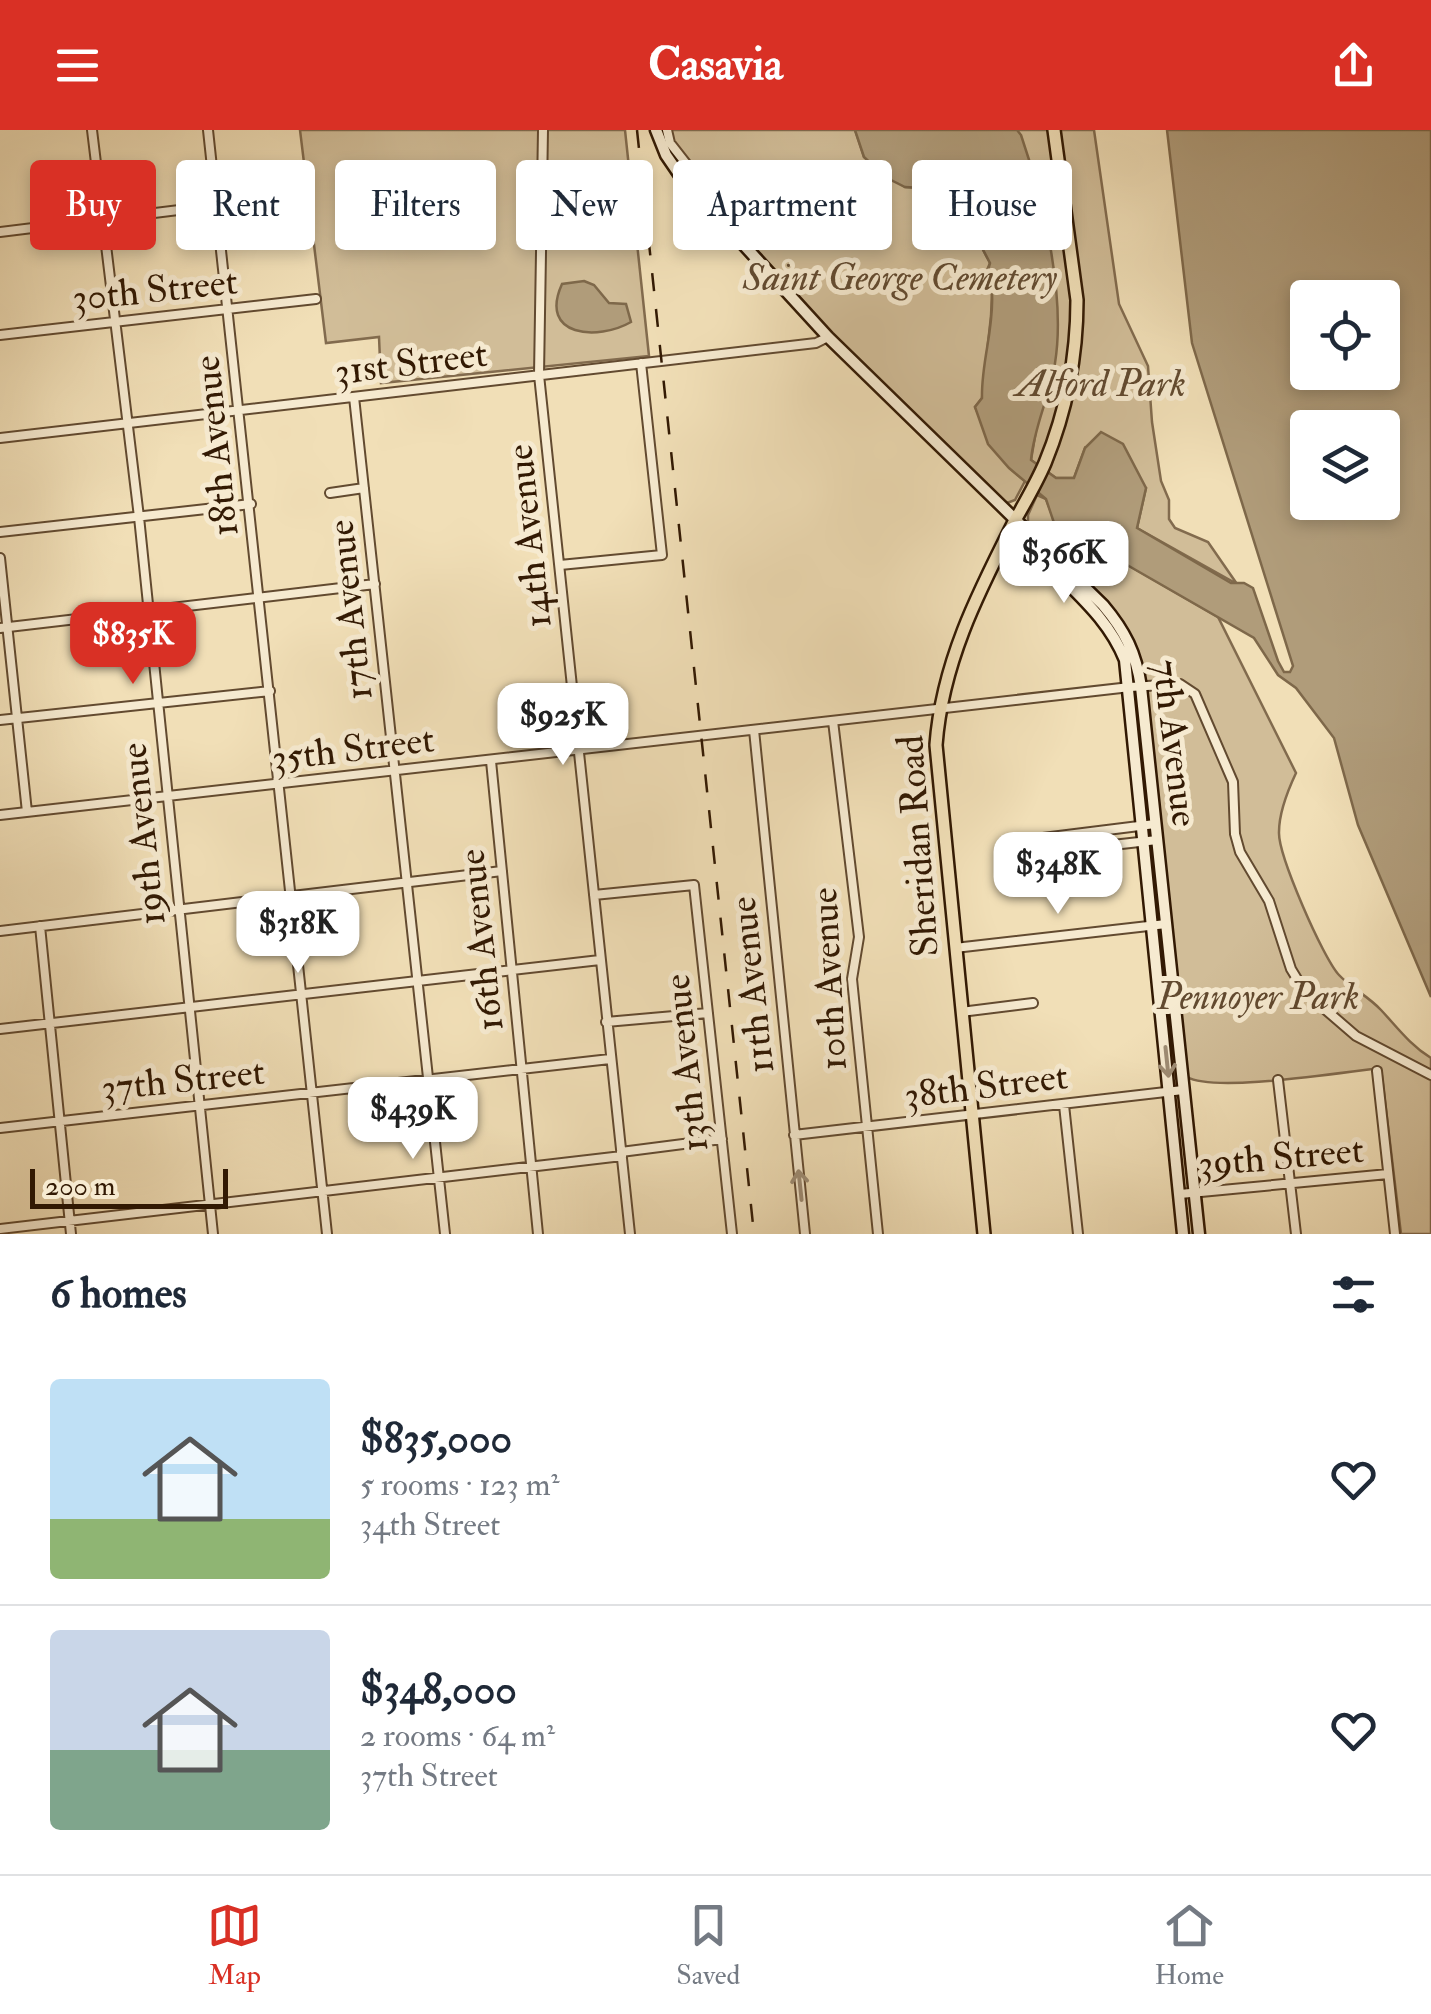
<!DOCTYPE html>
<html lang="en">
<head>
<meta charset="utf-8">
<style>
	:root { --surface:#fff; --page:#f2f2f3; --text:#1f2937; --muted:#747a83; --line:#e0e1e3; --accent:#d93025 }
	body { margin:0; font-family:"IM FELL Double Pica",serif; background:var(--page); color:var(--text); height:100vh; display:flex; flex-direction:column; font-size:38px; white-space:nowrap }
	* { box-sizing:border-box; margin:0 }
	p { font-size:32px; color:var(--muted) }
	.icon { flex:none; width:55px; height:55px; fill:none; stroke:currentColor; stroke-width:2; stroke-linecap:round; stroke-linejoin:round }
	.map { position:relative; height:1104px; overflow:hidden }
	.sheet { display:flex; flex-direction:column; background:var(--surface); flex:1 }
	.sheet>* { flex:none }
	.top-card { position:absolute; left:30px; top:30px; width:1372px; height:90px; display:flex; gap:20px }
	.controls { position:absolute; left:1290px; top:150px; display:grid; gap:20px }
	.controls a { display:grid; place-items:center; width:110px; height:110px; border-radius:10px; background:var(--surface); box-shadow:0 5px 15px #0003; font-size:50px }
	.scale { position:absolute; left:30px; bottom:25px; width:198px; box-sizing:border-box; padding-left:10px; border:5px solid #321903; border-top:0; font-size:28px; line-height:35px; white-space:nowrap; color:#321903; -webkit-text-stroke:8px #f6ead0; paint-order:stroke }
	.price { position:absolute; translate:-50% -85px; padding:0 22px; border-radius:20px; background:#fff; color:#222; font-size:32px; line-height:65px; filter:drop-shadow(0 2px 5px #0008) }
	.price::after { content:''; position:absolute; left:50%; top:60px; width:30px; height:22px; margin-left:-15px; background:inherit; clip-path:polygon(0 0,100% 0,50% 100%) }
	.price.selected { background:var(--accent); color:#fff }
	ul { padding:0; list-style:none }
	li { display:flex; align-items:center; gap:30px; height:250px; padding:0 50px }
	li+li { border-top:2px solid var(--line) }
	li span { display:grid; place-items:center; flex:none; width:280px; height:200px; border-radius:10px; color:#555 }
	li>.icon { margin-inline-start:auto }
	span .icon { width:120px; height:120px; fill:#fffc; stroke-width:1 }
	li b { font-size:42px }
	h2 { display:flex; justify-content:space-between; align-items:center; height:120px; padding:0 50px; font-size:42px }
	.pill { padding:0 35px; border-radius:10px; background:var(--surface); box-shadow:0 5px 15px #0003; font-size:35px; line-height:90px }
	.pill.selected { background:var(--accent); color:#fff }
	header { display:flex; justify-content:space-between; align-items:center; height:130px; padding:0 50px; background:var(--accent); color:#fff; font-size:45px; font-weight:700 }
	.dock { display:flex; justify-content:space-around; align-items:center; height:140px; border-top:2px solid var(--line); background:var(--surface); font-size:28px; color:var(--muted) }
	.dock a { display:grid; justify-items:center; gap:5px }
	.dock .selected { color:var(--accent) }
	.map>svg:first-child { display:block }
</style>
</head>
<body>
<header><svg class="icon" aria-label="menu" viewBox="0 0 24 24"><path d="M4 6h16M4 12h16M4 18h16"/></svg>Casavia<svg class="icon" aria-label="share" viewBox="0 0 24 24"><path d="M12 15V3M7 8l5-5 5 5M5 13v7h14v-7"/></svg></header>
<div class="map">
<svg width="1431" height="1104" viewBox="0 0 1431 1104">
	<rect width="100%" height="100%" fill="#f1dfb7"/>
	<filter id="stains"><feTurbulence type="fractalNoise" baseFrequency=".002" numOctaves="4"/><feColorMatrix values="0 0 0 0 .2 0 0 0 0 .09 0 0 0 0 .02 0 0 0 .5 -.17"/></filter>
	<radialGradient id="worn" r=".72"><stop offset=".6" stop-color="#630" stop-opacity="0"/><stop offset="1" stop-color="#630" stop-opacity=".3"/></radialGradient>
	<path fill="#d1bd98" stroke="#826b4e" stroke-width="2.5" d="M300,0h325l24,226 -268,27 -2,-46 -53,6z
		M665,0h190l9,27 41,30 18,1 45,33 22,42 -3,7 5,22 -1,24 -9,82 -7,9c15,33 19,50 50,74l-10,19 -8,3 -31,-25 -145,-144 -164,-185z
		M1017,0h77l25,174 29,62 4,56 9,59 8,19v19l6,9 33,14 29,42 -100,-56 9,-40 -61,-40 -11,30h-18l-25,-18 8,-47 -2,-231z
		M1037,365l9,4 9,24 163,94 78,156c-8,17 -17,40 -17,59 -1,23 44,126 60,143 12,13 29,21 42,35 16,17 29,35 50,48v176h-30l-20,-166c-38,4 -166,25 -194,9l-44,-408c-21,-65 -68,-99 -115,-146v-8z"/>
	<path fill="#b09c7a" stroke="#7e684a" stroke-width="2.5" fill-rule="evenodd" d="M855,0h162l4,5c22,64 45,160 34,228 -5,33 -21,63 -24,97l25,18h18l11,-30 16,-16 22,12 23,44 -9,40 94,55h13l9,5 25,73 6,11h6l3,-6 -101,-323 -25,-213h264v867l-73,-172 -24,-87 -38,-50 -18,-13 -24,-37 -200,-115 -8,-24 -37,-31 -21,-24 -13,-37 7,-9c-1,-35 12,-69 10,-104 -1,-12 -6,-20 -2,-31l-22,-42 -45,-33 -18,-1 -20,-10 -21,-20zM1308,168h74v74h-74zM1308,298h74v74h-74z
		M584,151l10,4 15,18 17,1 5,18c-33,19 -93,15 -69,-38z"/>
	<g fill="none" stroke-linecap="round" stroke-linejoin="round">
		<g stroke="#624a30" stroke-width="12">
			<path id="street" d="M92,0l47,387 74,717
				M208,0l119,1104
				M543,0l-4,245 91,859
				M667,0l3,13 25,32
				M0,102l309,-38
				M0,205l316,-36
				M354,267l91,837
				M0,308l816,-95 12,-6
				M330,363l34,-5
				M0,402l251,-28
				M0,428l27,254
				M560,435l102,-10 -21,-192
				M0,498l375,-44
				M0,590l270,-29
				M833,591l26,216 -7,42 26,255
				M754,600l51,504
				M491,631l47,473
				M0,685l1130,-128 50,-3 15,10 38,88 2,52 5,18 29,49 22,68 14,23 51,44 75,39
				M1155,694l-144,18 -6,9 10,5 142,-16
				M594,765l100,-10 38,349
				M40,796l31,308
				M0,801l502,-60
				M955,818l211,-24
				M961,882l72,-9
				M606,892l102,-9
				M0,899l600,-69
				M1377,941l18,163
				M1278,950l18,154
				M1064,975l14,129
				M0,998l610,-69
				M794,1005l389,-45
				M621,1022l101,-13
				M1180,1064l208,-20
				M0,1099l622,-73"/>
		</g>
		<g stroke="#321903" stroke-width="15">
			<path id="secondary" d="M656,0l10,25 13,19 149,163 275,268c22,26 33,48 38,82l58,547
				M1024,405c32,45 80,72 101,125l58,574"/>
		</g>
		<g stroke="#321903" stroke-width="16">
			<path id="primary" d="M984,1104l-48,-489c6,-81 41,-150 77,-221 11,-20 23,-40 32,-61 21,-51 32,-107 32,-163l-23,-170"/>
		</g>
		<use href="#street" stroke="#f6ead0" stroke-width="8"/>
		<use href="#secondary" stroke="#f6ead0" stroke-width="10"/>
		<use href="#primary" stroke="#f1dfb7" stroke-width="11"/>
		<path stroke="#321903" stroke-width="2.5" stroke-dasharray="18 18" stroke-linecap="butt" d="M637,0l117,1104"/>
	</g>
	<defs><path id="oneway-shaft" d="M-6 0H5M1.5-3L5.5 0L1.5 3" fill="none" stroke-width="1.6" stroke-linecap="round" stroke-linejoin="round" transform="scale(2.5)"/></defs>
	<g stroke="#9e8c74">
		<use href="#oneway-shaft" transform="translate(1167 932) rotate(84)"/>
		<use href="#oneway-shaft" transform="translate(800 1055) rotate(-96)"/>
	</g>
	<g text-anchor="middle" dominant-baseline="central" stroke-width="10" stroke-linejoin="round" paint-order="stroke">
		<g font-size="38" font-style="italic" fill="#624a30" stroke="#f6ead0">
			<text x="900" y="148">Saint George Cemetery</text>
			<text x="1101" y="254">Alford Park</text>
			<text x="1258" y="867">Pennoyer Park</text>
		</g>
		<g font-size="38" fill="#321903" stroke="#f6ead0">
			<text transform="translate(155 160) rotate(-6)">30th Street</text>
			<text transform="translate(411 233) rotate(-7)">31st Street</text>
			<text transform="translate(216 316) rotate(-96)">18th Avenue</text>
			<text transform="translate(529 406) rotate(-96)">14th Avenue</text>
			<text transform="translate(350 480) rotate(-96)">17th Avenue</text>
			<text transform="translate(1175 613) rotate(83)">7th Avenue</text>
			<text transform="translate(353 619) rotate(-7)">35th Street</text>
			<text transform="translate(143 704) rotate(-96)">19th Avenue</text>
			<text transform="translate(918 716) rotate(-94)">Sheridan Road</text>
			<text transform="translate(481 810) rotate(-96)">16th Avenue</text>
			<text transform="translate(829 849) rotate(-93)">10th Avenue</text>
			<text transform="translate(752 855) rotate(-96)">11th Avenue</text>
			<text transform="translate(686 933) rotate(-96)">13th Avenue</text>
			<text transform="translate(183 950) rotate(-6)">37th Street</text>
			<text transform="translate(986 956) rotate(-7)">38th Street</text>
			<text transform="translate(1281 1027) rotate(-5)">39th Street</text>
		</g>
	</g>
	<rect width="100%" height="100%" filter="url(#stains)"/>
	<rect width="100%" height="100%" fill="url(#worn)"/>
</svg>
<div class="controls">
<a><svg class="icon" aria-label="locate" viewBox="0 0 24 24"><circle cx="12" cy="12" r="6"/><path d="M12 2v4M12 18v4M2 12h4M18 12h4"/></svg></a>
<a><svg class="icon" aria-label="layers" viewBox="0 0 24 24"><path d="M12 4l9 5-9 5-9-5zM3 14l9 5 9-5"/></svg></a>
</div>
<div class="scale">200 m</div>
<b class="price" style="left:1064px;top:476px">$366K</b>
<b class="price selected" style="left:133px;top:557px">$835K</b>
<b class="price" style="left:563px;top:638px">$925K</b>
<b class="price" style="left:1058px;top:787px">$348K</b>
<b class="price" style="left:298px;top:846px">$318K</b>
<b class="price" style="left:413px;top:1032px">$439K</b>
<div class="top-card">
<a class="pill selected">Buy</a>
<a class="pill">Rent</a>
<a class="pill">Filters</a>
<a class="pill">New</a>
<a class="pill">Apartment</a>
<a class="pill">House</a>
</div>
</div>
<section class="sheet">
<h2>6 homes<svg class="icon" aria-label="filters" viewBox="0 0 24 24"><path d="M4 7h16M4 17h16"/><circle cx="9" cy="7" r="2"/><circle cx="15" cy="17" r="2"/></svg></h2>
<ul>
<li><span style="background:linear-gradient(#bfe0f5 70%,#8fb573 0)"><svg class="icon" aria-label="home" viewBox="0 0 24 24"><path d="M3 11l9-7 9 7M6 9v11h12V9"/></svg></span><div><b>$835,000</b><p>5 rooms · 123 m²</p><p>34th Street</p></div><svg class="icon" aria-label="heart" viewBox="0 0 24 24"><path d="M12 20l-8-8c-3-5 5-10 8-4 3-6 11-1 8 4z"/></svg></li>
<li><span style="background:linear-gradient(#c9d6e8 60%,#7fa58c 0)"><svg class="icon" aria-label="home" viewBox="0 0 24 24"><path d="M3 11l9-7 9 7M6 9v11h12V9"/></svg></span><div><b>$348,000</b><p>2 rooms · 64 m²</p><p>37th Street</p></div><svg class="icon" aria-label="heart" viewBox="0 0 24 24"><path d="M12 20l-8-8c-3-5 5-10 8-4 3-6 11-1 8 4z"/></svg></li>
</ul>
</section>
<nav class="dock">
<a class="selected"><svg class="icon" aria-label="map" viewBox="0 0 24 24"><path d="M3 6l6-2 6 2 6-2v14l-6 2-6-2-6 2zM9 4v14M15 6v14"/></svg>Map</a>
<a><svg class="icon" aria-label="saved" viewBox="0 0 24 24"><path d="M7 4h10v16l-5-4-5 4z"/></svg>Saved</a>
<a><svg class="icon" aria-label="home" viewBox="0 0 24 24"><path d="M3 11l9-7 9 7M6 9v11h12V9"/></svg>Home</a>
</nav>
</body>
</html>
